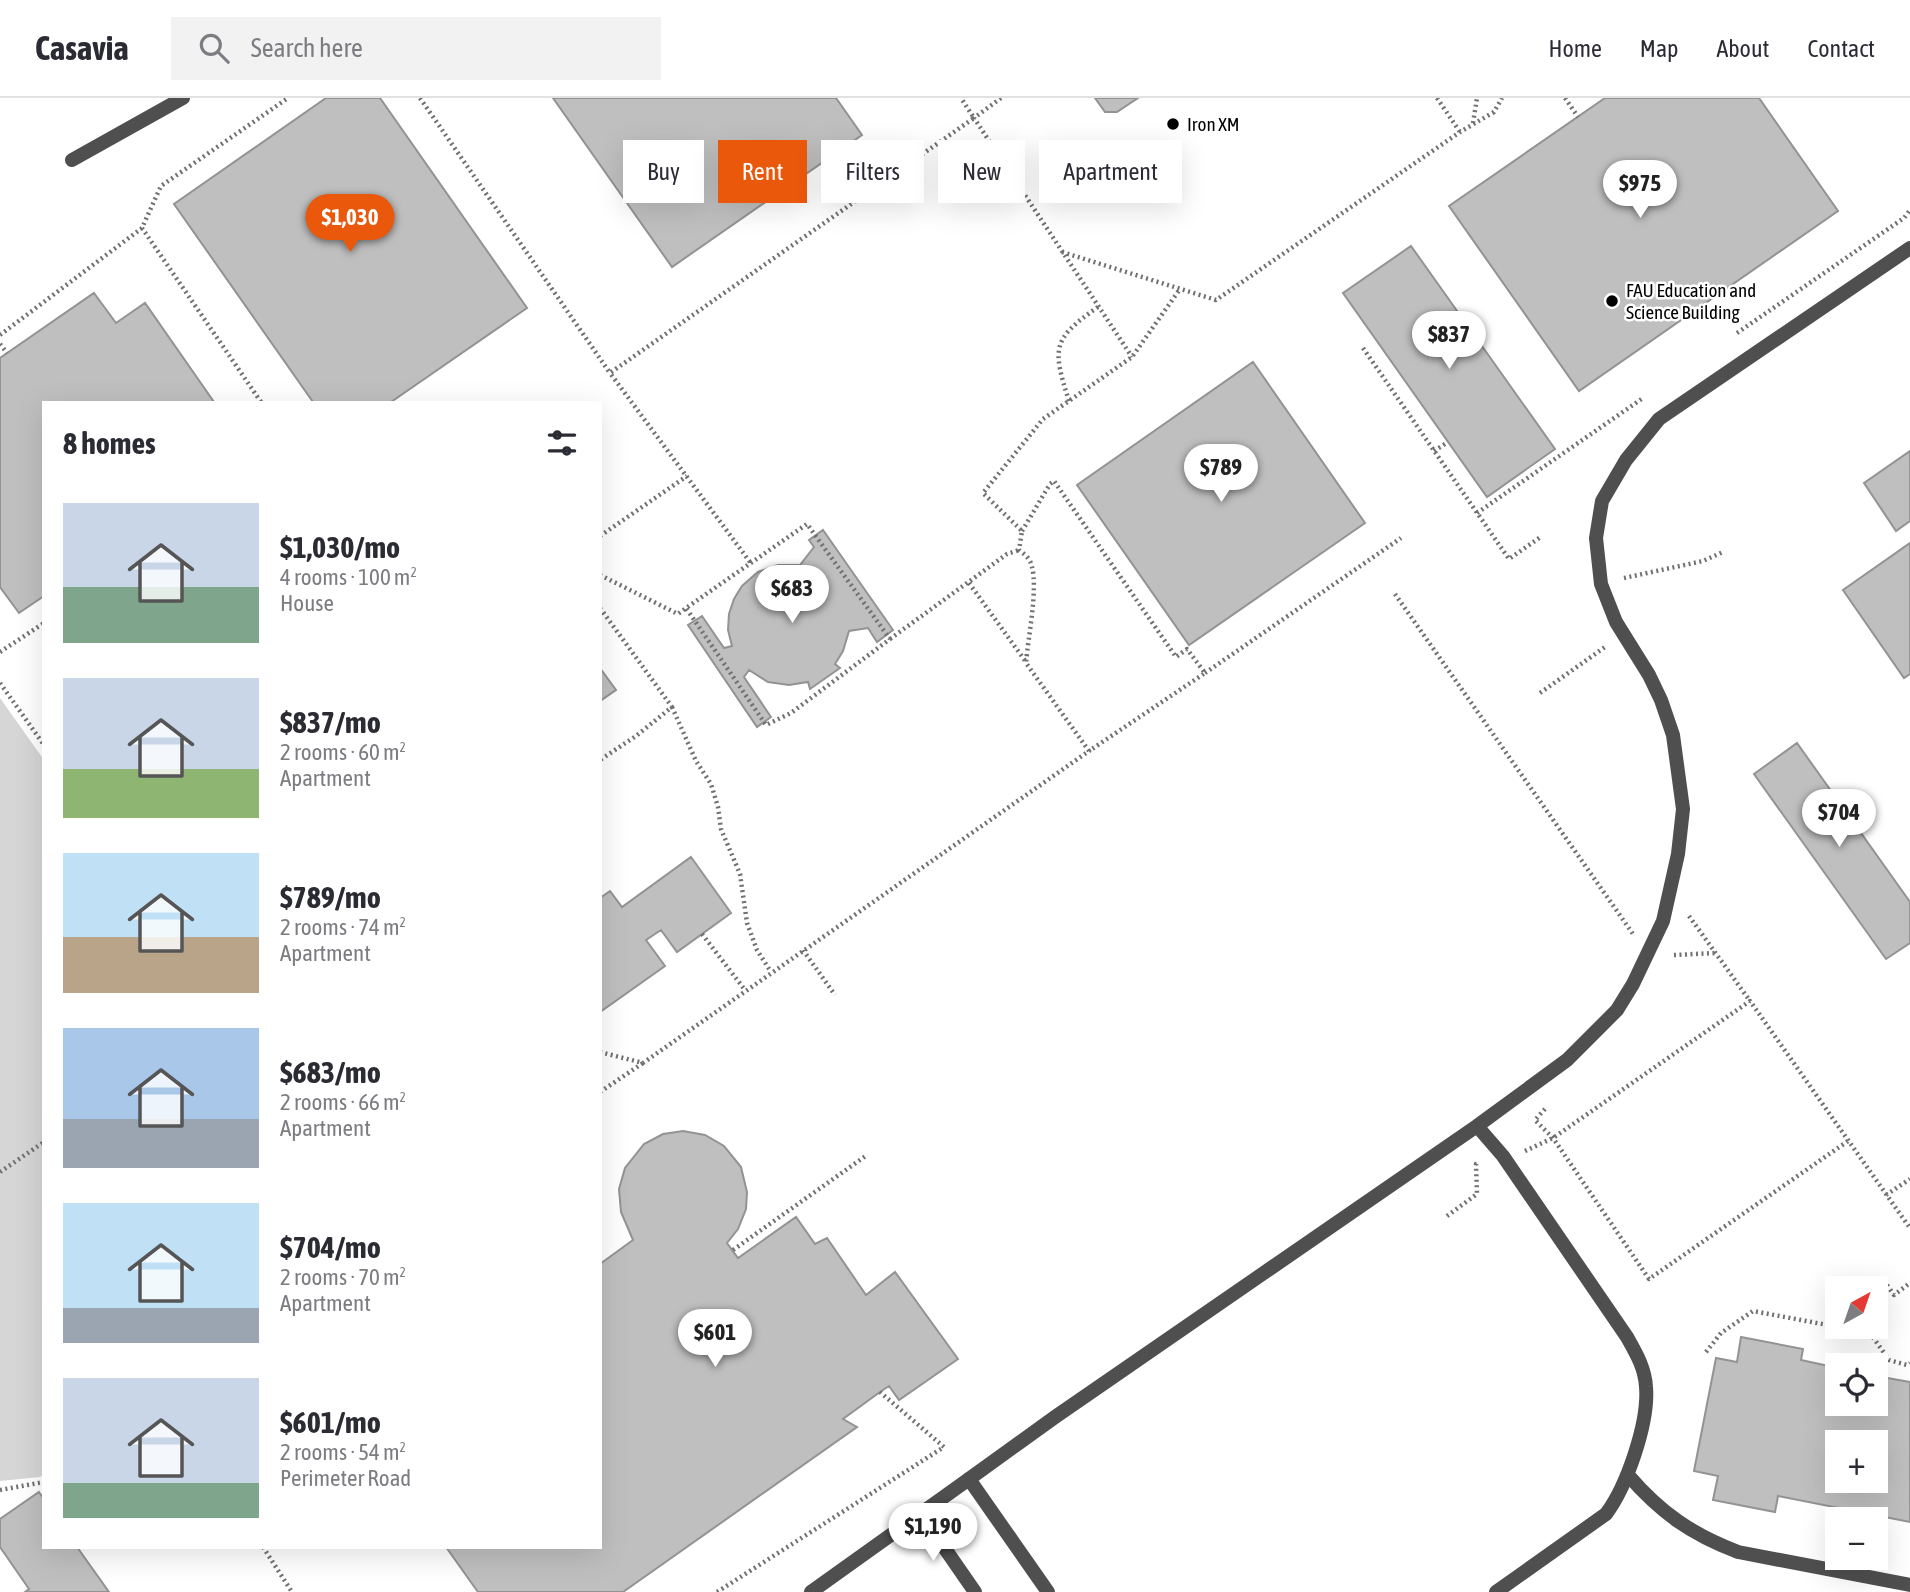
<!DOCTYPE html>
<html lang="en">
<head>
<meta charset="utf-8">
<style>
	:root { --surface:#fff; --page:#f2f2f3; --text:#2b2b33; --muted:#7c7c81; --line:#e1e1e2; --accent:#ea580c }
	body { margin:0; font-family:"Asap Condensed",sans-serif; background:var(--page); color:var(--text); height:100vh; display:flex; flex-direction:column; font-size:26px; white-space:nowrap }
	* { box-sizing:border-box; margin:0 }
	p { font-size:23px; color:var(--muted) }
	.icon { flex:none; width:38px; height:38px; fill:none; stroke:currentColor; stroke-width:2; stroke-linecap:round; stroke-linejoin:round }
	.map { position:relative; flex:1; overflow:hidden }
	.sheet { position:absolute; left:42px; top:303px; width:560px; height:1148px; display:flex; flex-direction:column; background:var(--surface); border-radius:0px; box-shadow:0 7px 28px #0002 }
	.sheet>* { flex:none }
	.hud { position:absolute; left:623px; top:42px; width:665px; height:63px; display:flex; gap:14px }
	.needle { width:46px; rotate:40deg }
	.controls { position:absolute; left:1825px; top:1178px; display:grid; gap:14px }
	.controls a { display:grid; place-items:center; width:63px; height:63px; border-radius:0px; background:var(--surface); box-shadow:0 7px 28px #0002; font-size:35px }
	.price { position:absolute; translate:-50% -60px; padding:0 16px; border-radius:24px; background:#fff; color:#222; font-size:23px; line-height:46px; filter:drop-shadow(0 2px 4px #0008) }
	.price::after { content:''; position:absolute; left:50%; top:42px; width:21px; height:16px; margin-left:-10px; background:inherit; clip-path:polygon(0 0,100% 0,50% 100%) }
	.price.on { background:var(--accent); color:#fff }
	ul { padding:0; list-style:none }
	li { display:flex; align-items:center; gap:21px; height:175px; padding:0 21px }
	li span { display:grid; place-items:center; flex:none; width:196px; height:140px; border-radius:0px; color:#555 }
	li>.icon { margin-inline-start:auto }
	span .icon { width:84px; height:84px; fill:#fffc; stroke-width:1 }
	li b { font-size:30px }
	h2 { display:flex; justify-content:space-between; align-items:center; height:84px; padding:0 21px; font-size:30px }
	.pill { padding:0 24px; border-radius:0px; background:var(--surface); box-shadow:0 7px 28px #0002; font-size:24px; line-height:63px }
	.pill.on { background:var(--accent); color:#fff }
	header { display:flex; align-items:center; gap:42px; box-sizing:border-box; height:98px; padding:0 35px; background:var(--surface); border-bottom:2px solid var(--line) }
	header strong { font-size:33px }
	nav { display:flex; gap:38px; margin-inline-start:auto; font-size:24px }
	.search { width:490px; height:63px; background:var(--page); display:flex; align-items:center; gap:18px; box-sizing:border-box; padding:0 24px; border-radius:0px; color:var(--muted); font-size:26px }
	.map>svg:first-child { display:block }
</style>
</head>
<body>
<header>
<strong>Casavia</strong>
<div class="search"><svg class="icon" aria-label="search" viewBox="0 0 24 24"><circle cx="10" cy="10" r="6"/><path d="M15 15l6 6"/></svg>Search here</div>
<nav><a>Home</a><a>Map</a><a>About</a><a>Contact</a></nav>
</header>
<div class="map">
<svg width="1910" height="1494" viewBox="0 0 1910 1494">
	<rect width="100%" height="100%" fill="#fff"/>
	<path fill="#d6d6d6" d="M0,600l44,62v714l-4,3 -40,4z"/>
	<path fill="#bfbfbf" stroke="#939393" stroke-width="2" fill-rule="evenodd" d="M326,0h54l147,210 -136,94h-78l-139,-198z
		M553,0h283l26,37 -190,132z
		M1095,0h43l-21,14h-12z
		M1605,0h154l79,113 -259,180 -130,-185z
		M1411,148l144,203 -68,48 -144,-204z
		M94,195l22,30 29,-20 69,99h-170v194l-25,17 -19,-26v-229z
		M1253,264l112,161 -176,122 -112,-160z
		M1910,353v70l-14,10 -32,-48z
		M823,432l70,100 -16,12 -9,-14 -19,3 -6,20 -8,13 5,4 -30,21 -2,-7 -19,3 -21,-3 -19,-12 -5,7 27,40 -14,10 -69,-102 14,-9 22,32 8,-2 -4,-16 1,-16 5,-15 8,-13 16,-14 20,-7h22l14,-18 -5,-7z
		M1910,445v131l-6,4 -61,-88z
		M600,570l16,22 -16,11z
		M1797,645l113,159v41l-24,16 -132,-185z
		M691,759l40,56 -54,39 -16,-22 -15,10 19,26 -65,46v-114l10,-7 12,16z
		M683,1033l22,4 19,11 17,21 6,25 -1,17 -8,20 -11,14 11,15 58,-41 19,27 12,-6 39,57 29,-23 63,87 -59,41 -10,-14 -9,6 -37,27 14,8 -234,165h-145l-32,-45h154v-283l33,-24 -12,-28 -2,-23 6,-21 19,-24 19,-10z
		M1741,1239l62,12 -2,11 37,8v36h38v-28l34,6v140l-132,-26 -3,16 -62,-12 5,-24 -24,-5 22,-113 21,4zM1838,1344h38v38h-38z
		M39,1394l5,7v48h33l32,45h-84l4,-3 -29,-42v-28z"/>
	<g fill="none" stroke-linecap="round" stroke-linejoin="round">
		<path stroke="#717171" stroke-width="4.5" stroke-dasharray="2 3.5" stroke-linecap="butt" d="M420,0l190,275
			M1001,0l-27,20 158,239
			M1437,0l23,34
			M1565,0l13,19
			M1473,25l4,-25
			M1062,154l154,48 244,-168 34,-20 8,-14
			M1737,235l167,-115 6,-8
			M0,237l142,-107
			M0,246l7,9
			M1363,250l146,211 33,-23
			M1069,303c-17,-53 -17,-62 29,-94
			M261,304l-119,-174 19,-42 127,-88
			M1434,353l14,-9
			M1477,415l166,-115
			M1022,433l28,-47 4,-3 122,176 11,-8 18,24 -116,78
			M600,438l87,-60
			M750,464l-140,-189 364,-255 -13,-20
			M600,477l78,39 8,-6 121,-84 83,115 -99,74 -25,12 -80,-117
			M1624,480l79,-17 20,-9
			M969,485l57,79
			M1395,496l238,340
			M600,510l72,99 -36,29 -36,24
			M890,541l117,-85 12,-4
			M0,554l44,-29
			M1205,575l196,-135
			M0,585l44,62
			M1540,595l65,-46
			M672,609l24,54 15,23 7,23 3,22 19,45 7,49 10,27 14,22
			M1689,818l61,85
			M702,836l43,56
			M803,852l32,45
			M1674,857l42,-2
			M600,954l43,11 446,-312 -63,-88c2,-25 12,-73 6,-96 -1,-7 -7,-13 -13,-17l3,-19 -39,-38 60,-74 89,-62 48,-68
			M600,994l43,-29
			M1545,1011l-10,11 18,18 96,141 199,-138
			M1525,1053l28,-13 197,-137 160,227
			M0,1074l44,-30
			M1886,1097l24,-16
			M1447,1118l30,-22 -1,-30 4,-1
			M733,1152l134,-95
			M1887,1187l7,10 16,-12
			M1706,1254l15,-19 32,-22 117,22 19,27 18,5 3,-2
			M0,1392l44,-8
			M263,1449l29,45
			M717,1494l227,-145 -64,-55"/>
		<path stroke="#4f4f4f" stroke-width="14" d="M72,62l111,-62
			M1477,1028l26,30 124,181c9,16 18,31 19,50 3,35 -19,99 -40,127l-110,78
			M1628,1377c33,38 63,59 110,77l172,33
			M969,1381l86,-62 422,-291 90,-66 50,-50 16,-26 30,-63 15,-67 5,-45 -10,-74 -12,-35 -12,-25 -33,-53 -15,-38 -5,-46 6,-37 24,-41 33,-41 251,-171"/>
		<path stroke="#4f4f4f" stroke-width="14" d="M921,1416l54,78
			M811,1494l158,-113 79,113"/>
	</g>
	<g fill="#000" stroke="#fff" stroke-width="2.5">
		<circle cx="1173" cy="26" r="7"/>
		<circle cx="1612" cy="203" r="7"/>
	</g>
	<g text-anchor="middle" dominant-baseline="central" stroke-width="5" stroke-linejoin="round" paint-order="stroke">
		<g font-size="19" fill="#000" stroke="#fff" text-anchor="start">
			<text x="1187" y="26">Iron XM</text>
			<text x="1626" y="192">FAU Education and<tspan x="1626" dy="22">Science Building</tspan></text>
		</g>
	</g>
</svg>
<div class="controls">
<a><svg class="needle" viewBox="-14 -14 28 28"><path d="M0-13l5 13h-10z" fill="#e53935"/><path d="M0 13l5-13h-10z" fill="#7c7c81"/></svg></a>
<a><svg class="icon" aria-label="locate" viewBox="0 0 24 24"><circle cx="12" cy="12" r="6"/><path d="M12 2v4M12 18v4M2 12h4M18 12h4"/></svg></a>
<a>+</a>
<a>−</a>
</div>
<b class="price" style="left:1640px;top:122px">$975</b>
<b class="price on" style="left:350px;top:156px">$1,030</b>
<b class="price" style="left:1449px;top:273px">$837</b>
<b class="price" style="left:1221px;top:406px">$789</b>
<b class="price" style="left:792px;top:527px">$683</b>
<b class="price" style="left:1839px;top:751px">$704</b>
<b class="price" style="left:715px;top:1271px">$601</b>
<b class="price" style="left:933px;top:1465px">$1,190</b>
<div class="hud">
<a class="pill">Buy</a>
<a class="pill on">Rent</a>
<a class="pill">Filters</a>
<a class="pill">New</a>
<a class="pill">Apartment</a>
</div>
<section class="sheet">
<h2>8 homes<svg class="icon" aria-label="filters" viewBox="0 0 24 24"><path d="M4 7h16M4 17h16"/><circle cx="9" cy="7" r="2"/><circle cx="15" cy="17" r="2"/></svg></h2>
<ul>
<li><span style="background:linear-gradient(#c9d6e8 60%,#7fa58c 0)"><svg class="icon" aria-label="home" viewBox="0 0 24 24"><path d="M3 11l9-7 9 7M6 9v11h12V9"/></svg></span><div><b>$1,030/mo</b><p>4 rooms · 100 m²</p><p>House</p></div></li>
<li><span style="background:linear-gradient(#c9d6e8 65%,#8fb573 0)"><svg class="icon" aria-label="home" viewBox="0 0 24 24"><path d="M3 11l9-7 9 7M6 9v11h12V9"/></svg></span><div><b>$837/mo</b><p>2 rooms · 60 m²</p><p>Apartment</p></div></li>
<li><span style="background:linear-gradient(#bfe0f5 60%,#b9a48a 0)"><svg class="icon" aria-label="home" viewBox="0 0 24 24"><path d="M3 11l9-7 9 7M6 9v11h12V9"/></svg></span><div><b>$789/mo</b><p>2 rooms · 74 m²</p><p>Apartment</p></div></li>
<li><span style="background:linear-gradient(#a9c7e8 65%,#9aa5b1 0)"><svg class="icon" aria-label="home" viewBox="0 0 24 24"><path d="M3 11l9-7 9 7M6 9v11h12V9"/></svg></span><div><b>$683/mo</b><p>2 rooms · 66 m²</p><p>Apartment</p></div></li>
<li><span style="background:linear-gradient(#bfe0f5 75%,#9aa5b1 0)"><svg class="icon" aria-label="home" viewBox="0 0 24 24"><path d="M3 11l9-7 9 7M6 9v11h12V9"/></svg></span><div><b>$704/mo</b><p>2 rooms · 70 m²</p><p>Apartment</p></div></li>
<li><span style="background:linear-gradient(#c9d6e8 75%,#7fa58c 0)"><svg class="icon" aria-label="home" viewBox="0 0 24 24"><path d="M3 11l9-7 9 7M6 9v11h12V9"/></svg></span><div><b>$601/mo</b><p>2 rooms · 54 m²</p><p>Perimeter Road</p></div></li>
</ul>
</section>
</div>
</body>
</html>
